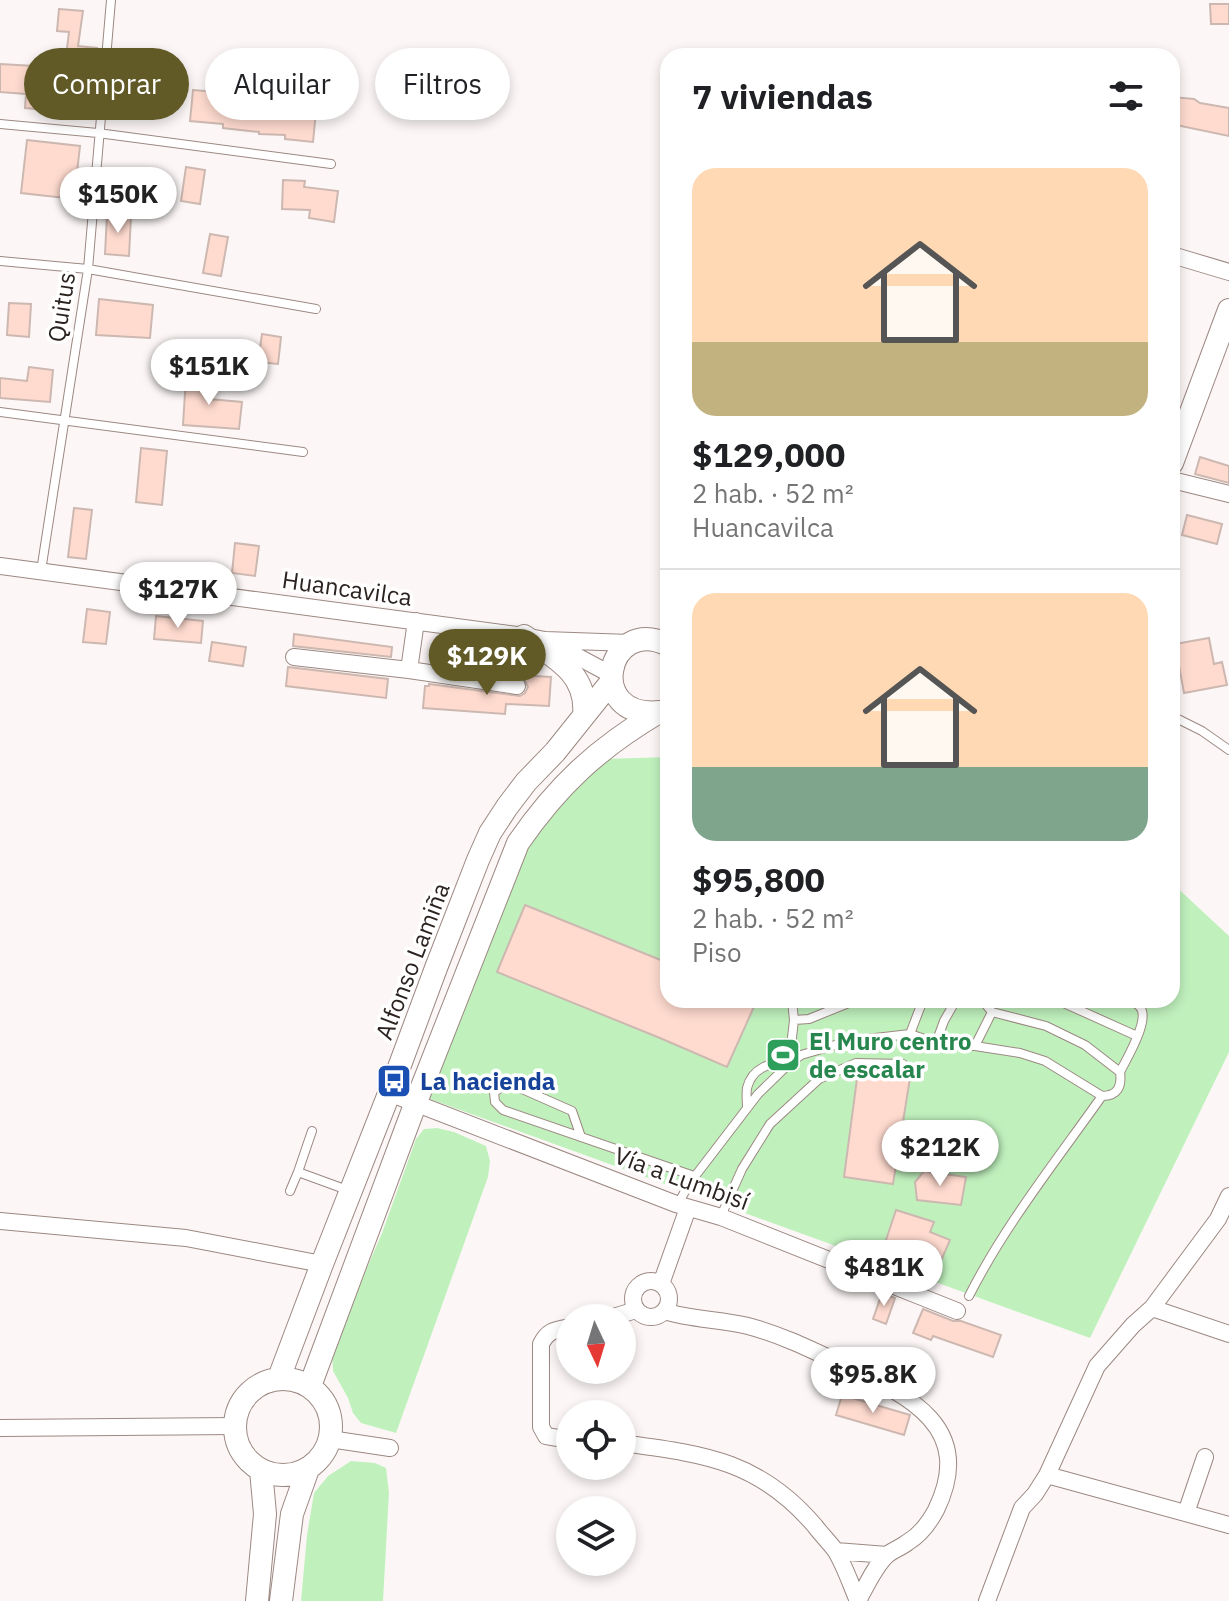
<!DOCTYPE html>
<html lang="es">
<head>
<meta charset="utf-8">
<style>
	:root { --surface:#fff; --page:#f2f2f2; --text:#202124; --muted:#757577; --line:#e0e0e0; --accent:#615a27 }
	body { margin:0; font-family:"IBM Plex Sans",sans-serif; background:var(--page); color:var(--text); height:100vh; display:flex; flex-direction:column; font-size:30px; white-space:nowrap }
	* { box-sizing:border-box; margin:0 }
	p { font-size:26px; color:var(--muted) }
	.icon { flex:none; width:44px; height:44px; fill:none; stroke:currentColor; stroke-width:2; stroke-linecap:round; stroke-linejoin:round }
	.map { position:relative; flex:1; overflow:hidden }
	.panel { position:absolute; left:660px; top:48px; width:520px; height:960px; display:flex; flex-direction:column; background:var(--surface); border-radius:24px; box-shadow:0 4px 12px #0003 }
	.panel>* { flex:none }
	.hud { position:absolute; left:24px; top:48px; width:516px; height:72px; display:flex; gap:16px }
	.needle { width:52px; rotate:176deg }
	.controls { position:absolute; left:556px; top:1304px; display:grid; gap:16px }
	.controls a { display:grid; place-items:center; width:80px; height:80px; border-radius:50%; background:var(--surface); box-shadow:0 4px 12px #0003; font-size:40px }
	.price { position:absolute; translate:-50% -68px; padding:0 18px; border-radius:28px; background:#fff; color:#222; font-size:26px; line-height:52px; filter:drop-shadow(0 2px 4px #0008) }
	.price::after { content:''; position:absolute; left:50%; top:48px; width:24px; height:18px; margin-left:-12px; background:inherit; clip-path:polygon(0 0,100% 0,50% 100%) }
	.price.active { background:var(--accent); color:#fff }
	ul { padding:0; list-style:none }
	li { display:grid; align-content:center; gap:16px; height:424px; padding:0 32px }
	li+li { border-top:2px solid var(--line) }
	li span { display:grid; place-items:center; height:248px; border-radius:24px; color:#555 }
	li>.icon { margin-inline-start:auto }
	span .icon { width:144px; height:144px; fill:#fffc; stroke-width:1 }
	li b { font-size:34px }
	h2 { display:flex; justify-content:space-between; align-items:center; height:96px; padding:0 32px; font-size:34px }
	.tag { padding:0 28px; border-radius:36px; background:var(--surface); box-shadow:0 4px 12px #0003; font-size:28px; line-height:72px }
	.tag.active { background:var(--accent); color:#fff }
	.map>svg:first-child { display:block }
</style>
</head>
<body>
<div class="map">
<svg width="1229" height="1601" viewBox="0 0 1229 1601">
	<rect width="100%" height="100%" fill="#fcf7f6"/>
	<path fill="#c0f1bd" d="M668,757v243h504v-117l57,53v116l-139,286 -663,-240 91,-255 85,-84z
		M437,1128l17,4 32,14 4,15 -2,16 -92,256 -35,-10 -8,-10 -5,-15 -15,-27 -1,-17 18,-47 32,-74 34,-94 8,-10z
		M351,1461l24,2 11,5 3,25 -6,108h-82l6,-66 7,-42 14,-17z"/>
	<path fill="#93d4fc" d="M946,1128l4,7 10,2 1,24 -22,9 -11,-13 2,-25z"/>
	<path fill="#ffdbcf" stroke="#cdb8b1" stroke-width="2" d="M1210,4h19v20h-18z
		M59,9l24,2 -5,35 19,2 -3,28 -30,-3 5,-41 -12,-1z
		M0,64l51,3 -3,43 -23,-2 1,-14 -26,-2z
		M79,83l10,12 -24,19 -9,-13z
		M193,90l24,2 -1,6 31,3 -1,3 32,1v2l38,4 -3,31 -28,-3v-4l-26,-1v-2l-36,-4v-4l-33,-3z
		M1172,97l22,2 6,4 29,5v28l-53,-11v-5l-4,-1z
		M27,140l53,6 -6,53 -53,-6z
		M186,167l19,3 -5,34 -19,-3z
		M283,180l22,1 -1,6 34,4 -4,31 -25,-4 1,-8 -28,-1z
		M107,215l24,1 -2,40 -24,-2z
		M210,234l18,3 -7,39 -18,-3z
		M99,299l54,6 -3,33 -54,-3z
		M9,303l22,1 -2,33 -22,-2z
		M262,334l19,3 -3,27 -20,-2z
		M29,367l24,3 -3,32 -50,-4v-20l27,3z
		M186,377l24,1 -1,21 33,3 -3,27 -56,-4z
		M141,448l26,3 -5,54 -26,-3z
		M1200,457l29,9v17l-34,-9z
		M74,508l18,2 -6,49 -18,-2z
		M1187,515l35,9 -5,20 -35,-9z
		M235,543l24,3 -4,30 -23,-3z
		M87,609l23,3 -4,32 -23,-2z
		M156,616l47,5 -2,22 -47,-4z
		M294,634l98,13 -1,10 -98,-11z
		M1209,638l5,26 8,-2 5,23 -43,8 -9,-49z
		M212,642l34,5 -3,19 -34,-5z
		M433,654l78,9 -1,11 -78,-12z
		M288,667l100,12 -2,19 -100,-12z
		M518,675l33,2 -2,29 -43,-2 -1,10 -82,-6 2,-22h4v-2l91,12 5,-3 3,-6 -4,-9z
		M525,905l143,58v37h89l-30,67 -67,-29 -163,-66z
		M858,1071l52,7 -17,106 -49,-7z
		M924,1171l42,6 -5,28 -44,-5 -2,-18z
		M896,1210l38,12 -4,10 20,8 -10,23 -17,-7 -2,5 -38,-12z
		M882,1293l13,5 -9,26 -13,-5z
		M923,1309l30,12h8l40,14 -8,22 -60,-21 -2,4 -18,-7z
		M842,1395l68,20 -6,20 -68,-20z"/>
	<g fill="none" stroke-linecap="round" stroke-linejoin="round">
		<g stroke="#9c8882" stroke-width="10">
			<path id="lane" d="M0,124l98,9 233,31
				M0,261l88,8 228,40
				M0,412l303,40
				M41,571l47,-302 23,-269
				M1172,716l30,15 27,19
				M1057,1000l80,36
				M794,1020l15,-1 47,-19
				M910,1034l13,-34
				M936,1043l8,-22 12,-21
				M975,1046l17,-34
				M1120,1072c7,-14 32,-55 19,-66 -1,-2 -10,-5 -12,-6
				M747,1108c0,-6 -1,-14 0,-20 5,-20 24,-27 42,-24l5,-44 -2,-20
				M312,1131l-14,41 52,19
				M581,1137l-9,-26 -59,-26 -9,1 -10,6 1,10 8,8 191,66
				M290,1191l8,-19
				M678,1204l11,-20 69,-90 31,-30 12,-9 48,-14 61,-7 26,9 39,3 45,7 25,8 57,35c16,0 20,-10 18,-24l-35,-27 -39,-19 -54,-14 -5,-6 3,-6
				M721,1216l21,-47 28,-45 49,-45 37,-16 47,1
				M969,1296c36,-71 87,-135 133,-200"/>
		</g>
		<g stroke="#9c8882" stroke-width="18">
			<path id="street" d="M1172,255l57,17
				M1172,480l57,14
				M0,566l524,70 21,4 85,3
				M554,644l56,30
				M294,657l115,13 7,-49
				M409,670l108,16
				M389,1093l287,111 45,13 236,94
				M0,1221l186,17 136,26
				M633 1299a18 18 0 1 1 36 0a18 18 0 1 1-36 0Z
				M661,1284l27,-76
				M1152,1308l77,26
				M664,1311c28,9 56,8 84,15 34,9 64,24 96,39 63,30 133,61 92,145 -7,13 -16,25 -28,32 -6,5 -15,8 -21,13 -12,11 -21,31 -29,46
				M610,1318l26,-8
				M570,1327c-15,3 -22,3 -29,17v83l5,9 24,4
				M0,1428l235,-2
				M330,1439l60,9
				M622,1443c81,11 137,17 193,83 6,8 14,16 20,24 9,14 16,35 23,51
				M1047,1475l182,50
				M1186,1513l19,-56
				M836,1551l51,4
				M987,1601l35,-93 13,-14 12,-19 50,-109 36,-41 19,-17 66,-89 11,-23"/>
		</g>
		<g stroke="#9c8882" stroke-width="24">
			<path id="secondary" d="M1172,463l57,-153
				M524,636c30,21 64,37 60,79
				M660,712c-76,8 -54,-98 8,-67
				M279,1378l43,-114 72,-183 42,-113 42,-108 12,-27 17,-26 19,-25 29,-30 56,-70
				M235 1427a48 48 0 1 1 96 0a48 48 0 1 1-96 0Z
				M310,1386l106,-284 102,-259c40,-58 80,-95 141,-131
				M257,1601l8,-87 -4,-44
				M281,1601l11,-87 16,-45"/>
		</g>
		<use href="#lane" stroke="#fff" stroke-width="8"/>
		<use href="#street" stroke="#fff" stroke-width="16"/>
		<use href="#secondary" stroke="#fff" stroke-width="22"/>
	</g>
	<defs>
		<g id="stadium-square" transform="scale(1.8)"><rect x="-9" y="-9" width="18" height="18" rx="4" fill="#2e9e5b" stroke="#fff"/><path d="M0-5a6.5 5 0 1 0 0 10a6.5 5 0 1 0 0-10ZM-3.5-1.8h7v3.6h-7Z" fill="#fff"/></g>
		<g id="bus-square" transform="scale(1.8)"><rect x="-9" y="-9" width="18" height="18" rx="4" fill="#1a4fb4" stroke="#fff"/><path d="M-5-6H5V4H4V6H2V4H-2V6H-4V4H-5ZM-3.5-4V0h7V-4ZM-3.5 1.2v1.5H-2V1.2ZM2 1.2v1.5H3.5V1.2Z" fill="#fff"/></g>
	</defs>
	<g fill-rule="evenodd">
		<use href="#stadium-square" x="783" y="1055"/>
		<use href="#bus-square" x="394" y="1081"/>
	</g>
	<g text-anchor="middle" dominant-baseline="central" stroke-width="7" stroke-linejoin="round" paint-order="stroke">
		<g font-size="24" fill="#2b2320" stroke="#fff">
			<text transform="translate(61 307) rotate(-81)">Quitus</text>
			<text transform="translate(347 588) rotate(8)">Huancavilca</text>
			<text transform="translate(412 961) rotate(-69)">Alfonso Lamiña</text>
			<text transform="translate(682 1178) rotate(20)">Vía a Lumbisí</text>
		</g>
		<g font-size="24" font-weight="bold" fill="#27864d" stroke="#fff" text-anchor="start">
			<text x="809" y="1041">El Muro centro<tspan x="809" dy="28">de escalar</tspan></text>
		</g>
		<g font-size="24" font-weight="bold" fill="#164399" stroke="#fff" text-anchor="start">
			<text x="420" y="1081">La hacienda</text>
		</g>
	</g>
</svg>
<div class="controls">
<a><svg class="needle" viewBox="-14 -14 28 28"><path d="M0-13l5 13h-10z" fill="#e53935"/><path d="M0 13l5-13h-10z" fill="#757577"/></svg></a>
<a><svg class="icon" aria-label="locate" viewBox="0 0 24 24"><circle cx="12" cy="12" r="6"/><path d="M12 2v4M12 18v4M2 12h4M18 12h4"/></svg></a>
<a><svg class="icon" aria-label="layers" viewBox="0 0 24 24"><path d="M12 4l9 5-9 5-9-5zM3 14l9 5 9-5"/></svg></a>
</div>
<b class="price" style="left:118px;top:235px">$150K</b>
<b class="price" style="left:209px;top:407px">$151K</b>
<b class="price" style="left:178px;top:630px">$127K</b>
<b class="price active" style="left:487px;top:697px">$129K</b>
<b class="price" style="left:940px;top:1188px">$212K</b>
<b class="price" style="left:884px;top:1308px">$481K</b>
<b class="price" style="left:873px;top:1415px">$95.8K</b>
<div class="hud">
<a class="tag active">Comprar</a>
<a class="tag">Alquilar</a>
<a class="tag">Filtros</a>
</div>
<section class="panel">
<h2>7 viviendas<svg class="icon" aria-label="filters" viewBox="0 0 24 24"><path d="M4 7h16M4 17h16"/><circle cx="9" cy="7" r="2"/><circle cx="15" cy="17" r="2"/></svg></h2>
<ul>
<li><span style="background:linear-gradient(#ffd9b3 70%,#c2b280 0)"><svg class="icon" aria-label="home" viewBox="0 0 24 24"><path d="M3 11l9-7 9 7M6 9v11h12V9"/></svg></span><div><b>$129,000</b><p>2 hab. · 52 m²</p><p>Huancavilca</p></div></li>
<li><span style="background:linear-gradient(#ffd9b3 70%,#7fa58c 0)"><svg class="icon" aria-label="home" viewBox="0 0 24 24"><path d="M3 11l9-7 9 7M6 9v11h12V9"/></svg></span><div><b>$95,800</b><p>2 hab. · 52 m²</p><p>Piso</p></div></li>
</ul>
</section>
</div>
</body>
</html>
